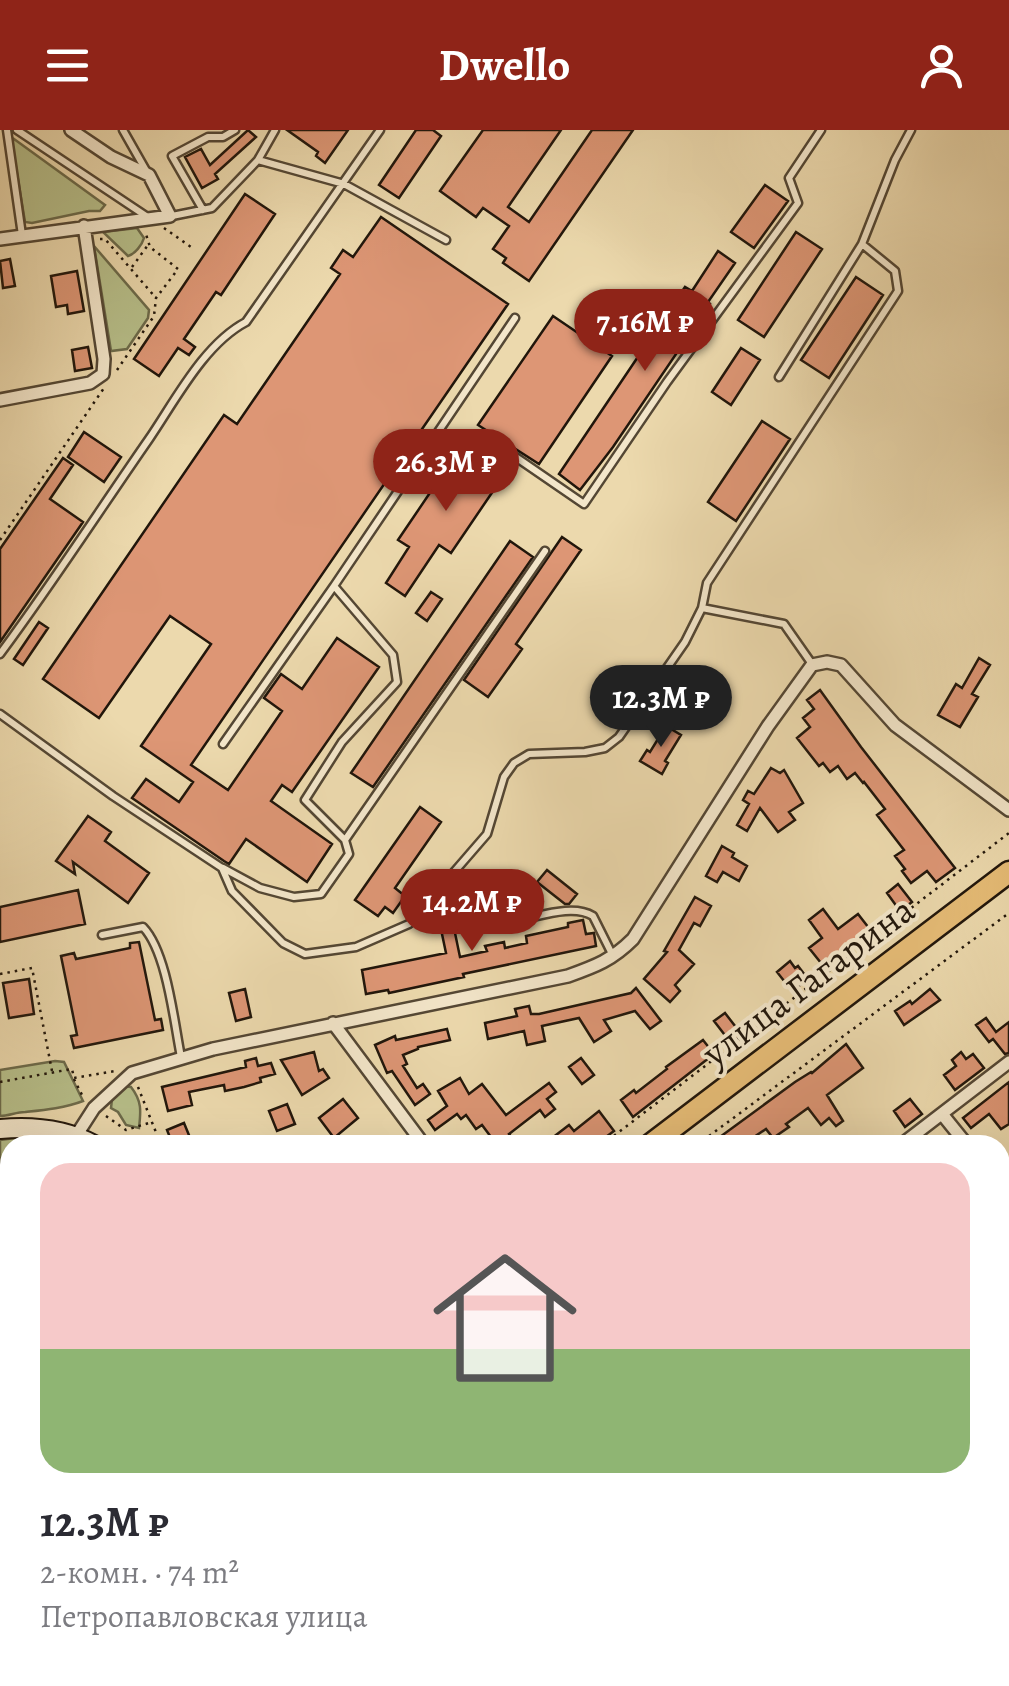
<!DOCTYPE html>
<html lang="ru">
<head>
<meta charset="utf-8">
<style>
	:root { --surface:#fff; --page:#f2f2f3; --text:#2b2b33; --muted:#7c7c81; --line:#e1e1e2; --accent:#8f2418 }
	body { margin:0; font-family:Alegreya,serif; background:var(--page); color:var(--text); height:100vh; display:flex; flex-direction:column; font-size:38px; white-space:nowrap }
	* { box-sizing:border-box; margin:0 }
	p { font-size:32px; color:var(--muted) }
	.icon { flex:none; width:55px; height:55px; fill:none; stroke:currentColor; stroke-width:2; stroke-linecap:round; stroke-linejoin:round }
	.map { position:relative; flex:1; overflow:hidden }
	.side { position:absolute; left:0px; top:1005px; width:1010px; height:552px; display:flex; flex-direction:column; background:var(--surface); border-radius:30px 30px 0 0; box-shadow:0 10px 40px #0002 }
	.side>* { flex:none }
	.price { position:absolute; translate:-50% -85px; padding:0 22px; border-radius:35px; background:var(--accent); color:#fff; font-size:32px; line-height:65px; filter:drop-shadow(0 2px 5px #0008) }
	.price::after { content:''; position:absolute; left:50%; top:60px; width:30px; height:22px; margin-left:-15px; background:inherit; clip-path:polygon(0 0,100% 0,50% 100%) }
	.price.on { background:#222; color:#fff }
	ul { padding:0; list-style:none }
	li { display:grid; align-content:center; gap:20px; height:530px; padding:0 40px }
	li+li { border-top:2px solid var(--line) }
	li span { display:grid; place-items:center; height:310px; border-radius:30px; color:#555 }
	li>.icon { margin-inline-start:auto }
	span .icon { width:180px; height:180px; fill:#fffc; stroke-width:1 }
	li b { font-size:42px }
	header { display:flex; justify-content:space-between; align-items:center; height:130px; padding:0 40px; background:var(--accent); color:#fff; font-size:45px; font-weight:700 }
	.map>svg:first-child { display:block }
</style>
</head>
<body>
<header><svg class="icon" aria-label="menu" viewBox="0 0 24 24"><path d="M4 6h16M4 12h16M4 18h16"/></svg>Dwello<svg class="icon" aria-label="person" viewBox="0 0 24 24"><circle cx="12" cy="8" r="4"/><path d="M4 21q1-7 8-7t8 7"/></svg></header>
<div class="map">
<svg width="1009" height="1556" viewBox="0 0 1009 1556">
	<rect width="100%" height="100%" fill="#ecd9ad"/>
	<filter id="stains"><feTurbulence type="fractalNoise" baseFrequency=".002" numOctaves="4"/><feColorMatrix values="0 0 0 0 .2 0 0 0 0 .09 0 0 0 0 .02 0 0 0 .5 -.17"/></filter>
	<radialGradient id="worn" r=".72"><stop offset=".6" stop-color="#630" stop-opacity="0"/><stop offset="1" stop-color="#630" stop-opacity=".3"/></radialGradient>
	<path fill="#b7bf8a" stroke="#6c6a4a" stroke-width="2.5" d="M14,9l91,66 -5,6h-11l-57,12 -7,-1 -13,-79z
		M137,98l7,10c-2,7 -9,16 -16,18l-25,-24z
		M94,116l55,64 -1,8 -21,31 -16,2z
		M55,931l9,1 19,39c-18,7 -39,9 -58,11 -9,0 -16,4 -25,4v-46z
		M121,956l10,1c11,14 10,24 8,41l-13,-3 -8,-13 -7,-4 1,-9z
		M23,1007l32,2 14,6h-59v39l-10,1v-45z"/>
	<path fill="#dd9675" stroke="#21160b" stroke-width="2.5" d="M248,0l8,7 -41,37 3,5 -16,9 -17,-31 16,-8 9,16z
		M287,0h61l-23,33 -9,-7 2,-4z
		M416,0h17l8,6 -42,62 -20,-13z
		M483,0h78l-53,77 21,15 63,-92h41l-104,151 -26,-18 3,-5 -13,-9 16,-23 -26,-18 -7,9 -36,-26z
		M765,55l23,16 -34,47 -23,-16z
		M245,64l30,20 -54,81 -5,-3 -32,47 11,8 -6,8 -11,-7 -19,28 -25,-17z
		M381,87l127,87 -317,461 37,25 54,-79 -18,-13 17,-24 21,15 35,-51 42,29 -87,125 -10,-7 -11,16 61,43 -25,38 -61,-43 -17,25 -5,-3 -92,-63 14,-19 33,23 14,-20 -52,-36 70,-102 -41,-28 -71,102 -56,-39 181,-264 13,9 103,-150 -9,-6 12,-18 10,7z
		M796,102l26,17 -58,88 -26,-17z
		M718,121l17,12 -27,39 2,2 -97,143 -33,43 -21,-16 126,-187 7,4z
		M10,129l5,27 -12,2 -3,-27z
		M77,141l7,40 -16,3 -1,-9 -11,2 -5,-31z
		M856,147l27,18 -54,83 -28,-18z
		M553,186l59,40 -73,108 -61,-39z
		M88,217l4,21 -17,3 -3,-21z
		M741,218l19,12 -29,45 -19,-13z
		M762,291l28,18 -54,82 -28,-19z
		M84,302l37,25 -17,25 -36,-25z
		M463,314l43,28 -55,81 -12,-8 -34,51 -19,-13 23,-36 -11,-7z
		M63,328l10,7 -23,34 33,23 -83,120v-93z
		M562,407l19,13 -65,94 6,5 -34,48 -24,-17z
		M510,411l23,16 -160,230 -22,-14z
		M431,462l11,7 -15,22 -11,-8z
		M39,492l9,6 -25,37 -9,-6z
		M979,528l11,7 -18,29 6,3 -18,30 -22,-12 18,-31 6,4z
		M820,560l41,57 94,121 -19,14 -9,-11 -16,12 -9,-12 3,-2 -10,-13 9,-6 -27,-35 8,-6 -21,-27 -1,1 -8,-10 -8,6 -9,-13 -8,6 -7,-9 -4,3 -22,-28 13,-11 -7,-9 11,-9 -7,-9z
		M666,596l15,9 -16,26 3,2 -6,11 -22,-13 7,-11 3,2z
		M771,638l9,5 4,-3 19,33 -14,9 6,8 -17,12 -18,-24 -13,23 -10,-6 12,-21 -6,-4 5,-9 6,3z
		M420,677l21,15 -46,66 10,8 -12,17 -8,-6 -7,9 -23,-16z
		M88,686l23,16 -6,9 44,32 -21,30 -55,-41 2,12 -19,-13z
		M722,716l12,7 -2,4 15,9 -8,15 -16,-9 -6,10 -11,-6z
		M547,740l30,24 -8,10h-4l-28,-22z
		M898,754l14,18 -12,9 -13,-18z
		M78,760l7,34 -85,18v-35z
		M695,767l16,9 -11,20 -6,-3 -15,27 15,14 -19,21 5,6 -10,11 -26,-23 23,-27 -3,-1z
		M474,778l2,9 16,-3 2,10 -39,9 5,24 27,-6 -2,-5 19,-4 1,6 22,-5 -1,-7 42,-9v-4l15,-3 3,14 8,-1 2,13 -133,28 1,3 -75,16 -1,-3 -22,4 -4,-24 84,-17 -8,-38z
		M823,779l15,20 20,-15 14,18 -47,36 -16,-20 13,-10 -13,-18z
		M139,812l16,78 6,-1 2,11 -89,18 -3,-12 6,-1 -16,-79 13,-3 2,6 54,-11v-5z
		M790,831l5,7 3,-2 10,13 -16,12 -15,-19z
		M29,849l5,35 -25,4 -6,-35z
		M636,858l25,33 -11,8 -15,-18 -31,9 7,11 -17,11 -15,-24 -37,8 3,15 -18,4 -3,-14 -36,8 -3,-16 32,-7 -2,-7 14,-3 2,8h8l92,-21z
		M245,859l6,28 -15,4 -7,-28z
		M930,859l10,11 -36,25 -9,-14 15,-10 2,3z
		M725,883l17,22 -11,8 -17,-22z
		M986,888l10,14 13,-10v31l-4,1 -12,-15 -4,3 -13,-17z
		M447,899l3,11 -32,7v2l-15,6 4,9 -4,2 14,22 6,-4 7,10 -15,11 -23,-34 -5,2 -12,-28 20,-9 1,4z
		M703,910l11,14 -81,63 -12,-17 13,-10 2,3 31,-24 -1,-2z
		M846,914l17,24 -36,27 16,26 -7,5 -7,-8 -8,7 -13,-17 -22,16 3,3 -16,11 -7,-9 -24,16h-33l86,-63 16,-10 1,1z
		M314,922l5,19 4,-2 6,9 -27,17 -21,-35z
		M961,922l5,7 7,-5 11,14 -29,22 -11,-15 12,-9 -4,-6z
		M256,928l2,8 13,-3 4,11 -15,4 1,4 -17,5 -19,4 -1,-6 -35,7 3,13 -24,6 -6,-24 84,-20 -1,-6z
		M581,928l13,17 -12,9 -13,-17z
		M460,948l9,16 13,-10 24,31 43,-32 7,9 -9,7 8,10 -10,8 -5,-7 -31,24 4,5 -7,6h-9l-15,-20 -6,4 -10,-14 -5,4 -4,-5 -22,16 -7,-10 19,-14 -9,-15z
		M1009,952v42l-8,5 -12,-15 -18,14 -8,-10z
		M343,969l15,19 -24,20 -15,-20z
		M910,969l12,15 -17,13 -11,-16z
		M287,974l8,20 -18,7 -8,-20z
		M599,981l15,20 -19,14h-52l26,-20 5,6z
		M184,993l9,22h-20l-6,-15z
		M0,1236l10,22v69l-10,-22z
		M10,1356v48l-10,4v-48z"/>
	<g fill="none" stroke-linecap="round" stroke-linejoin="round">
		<g stroke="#544734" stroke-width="11">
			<path id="service" d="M7,0l15,105
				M17,0l132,88
				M123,0l25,44
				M258,30l17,-30
				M203,80l-31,-54 36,-19h15l12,-7
				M172,86l40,-8 46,-48 86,24 102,56
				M862,114l33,-84 16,-30
				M504,319l80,55 83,-122 131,-179 -9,-25 32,-48
				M702,478l5,-25 191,-292 -3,-20 -33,-27 -83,133
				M0,524c52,-70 99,-143 149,-215 26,-38 55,-95 97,-117l134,-192
				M0,584l113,82 109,72 10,23 51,52 22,11 51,-7 53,-23 78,-90 17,-57 10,-14 15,-9 56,-2 20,-4 14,-11 66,-95 17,-34 82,16 28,40
				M223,614l111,-158
				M345,710l-40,-40 37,-58 55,-60 -4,-27 -59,-69 181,-268
				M223,738l37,20 34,9 27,-3 28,-40 -4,-14 200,-289
				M519,790c22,-4 54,-16 74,-4l20,40
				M102,805l41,-8c24,25 31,95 38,130"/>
		</g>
		<g stroke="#544734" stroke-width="16">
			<path id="minor" d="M0,109l170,-23 -21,-41 -38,-18 -40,-27
				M0,270l90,-17 13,-9 1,-15 -20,-133
				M333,893l91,122
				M942,984l25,31
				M76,1006l18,-28 38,-35 81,-24 355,-73c28,-10 44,-16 65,-37l135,-213 44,-61 15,-3 14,3 54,60 114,85
				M901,1015l108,-83
				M1000,1057l9,11
				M0,1207l10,-4
				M1000,1288l9,11
				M1000,1464l9,-7
				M1000,1519l9,11
				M592,1548l7,8
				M769,1548l6,8
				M654,1556l11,-8
				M877,1556l11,-8"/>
		</g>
		<g stroke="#544734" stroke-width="20">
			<path id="tertiary" d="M375,1548l5,8"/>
		</g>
		<g stroke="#21160b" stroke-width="22">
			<path id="secondary" d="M0,999c33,-3 65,0 94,16"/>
		</g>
		<g stroke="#21160b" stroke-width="25">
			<path id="primary" d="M650,1015l359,-273
				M0,1467l10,-5"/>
		</g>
		<path stroke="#21160b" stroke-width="2.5" stroke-dasharray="2.5 5" stroke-linecap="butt" d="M164,98l27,19
			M100,109h5l51,59
			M132,137l16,-22
			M117,240l37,-54 2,-18 22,-29 -28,-22 -5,-16
			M0,410l104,-152
			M0,844l32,-6 20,103
			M74,949l10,20
			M0,952l72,-13 2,9 41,-7
			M138,957l23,58
			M106,986l20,14 26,-8
			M602,1015l407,-312
			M697,1015l312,-232
			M0,1058l10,-2
			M0,1188l10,-4
			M1001,1277l8,-6
			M0,1411l10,-4
			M0,1501l10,-5
			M342,1548l6,8
			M418,1548l5,8
			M321,1556l15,-8"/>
		<use href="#service" stroke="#f3e6ca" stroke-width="6"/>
		<use href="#minor" stroke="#f3e6ca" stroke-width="11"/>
		<use href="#tertiary" stroke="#f3e6ca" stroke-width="15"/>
		<use href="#secondary" stroke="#f3e6ca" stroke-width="18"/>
		<use href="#primary" stroke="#e6bc76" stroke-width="20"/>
	</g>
	<g text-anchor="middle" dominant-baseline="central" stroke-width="8" stroke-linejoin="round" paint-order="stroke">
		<g font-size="38" fill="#21160b" stroke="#f3e6ca">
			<text transform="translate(808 851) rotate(-37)">улица Гагарина</text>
		</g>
	</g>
	<rect width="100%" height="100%" filter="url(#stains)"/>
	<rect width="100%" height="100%" fill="url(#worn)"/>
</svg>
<b class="price" style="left:645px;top:244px">7.16M ₽</b>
<b class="price" style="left:446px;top:384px">26.3M ₽</b>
<b class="price on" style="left:661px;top:620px">12.3M ₽</b>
<b class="price" style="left:472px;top:824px">14.2M ₽</b>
<section class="side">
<ul>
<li><span style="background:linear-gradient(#f6c9c9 60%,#8fb573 0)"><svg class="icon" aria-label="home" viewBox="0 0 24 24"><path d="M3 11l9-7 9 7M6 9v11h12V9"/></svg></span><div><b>12.3M ₽</b><p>2-комн. · 74 m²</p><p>Петропавловская улица</p></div></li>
</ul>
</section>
</div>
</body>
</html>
